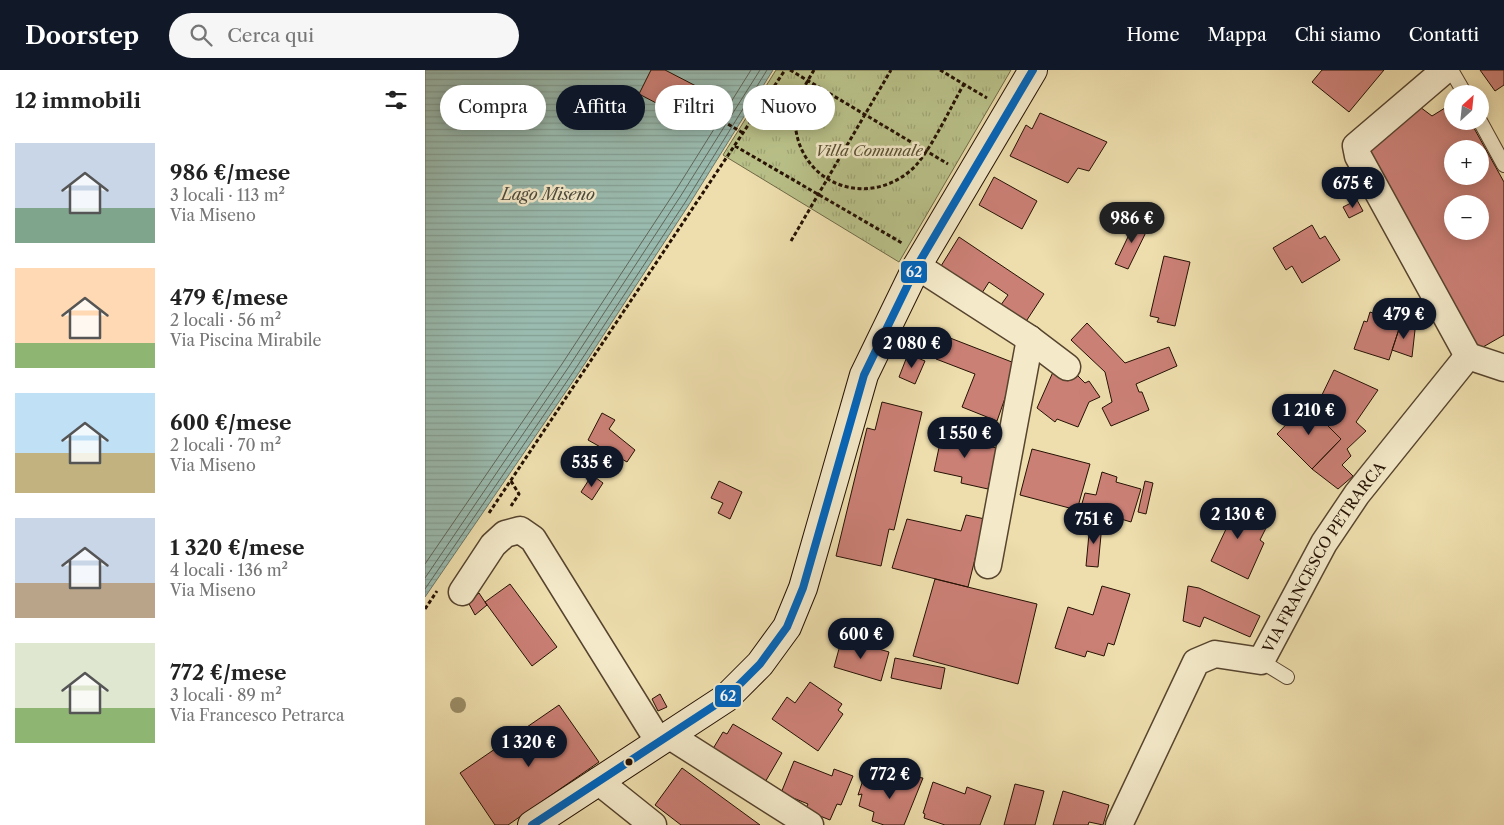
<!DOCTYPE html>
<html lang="it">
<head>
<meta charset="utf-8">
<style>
	:root { --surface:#fff; --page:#f6f6f6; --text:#222; --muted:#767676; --accent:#111827 }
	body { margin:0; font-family:"Libre Caslon Text",serif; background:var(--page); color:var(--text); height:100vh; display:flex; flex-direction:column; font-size:19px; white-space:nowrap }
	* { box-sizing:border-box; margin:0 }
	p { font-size:16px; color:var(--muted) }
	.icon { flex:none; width:28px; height:28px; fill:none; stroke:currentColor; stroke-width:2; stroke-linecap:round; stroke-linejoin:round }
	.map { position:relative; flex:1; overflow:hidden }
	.drawer { display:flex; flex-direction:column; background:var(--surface); width:425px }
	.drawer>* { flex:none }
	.banner { position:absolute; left:15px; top:15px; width:475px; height:45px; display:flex; gap:10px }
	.needle { width:32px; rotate:27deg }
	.controls { position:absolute; left:1019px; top:15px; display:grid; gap:10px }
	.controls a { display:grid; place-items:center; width:45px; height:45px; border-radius:50%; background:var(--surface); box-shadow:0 2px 12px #0003; font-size:25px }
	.price { position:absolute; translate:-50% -42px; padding:0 11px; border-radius:18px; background:var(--accent); color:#fff; font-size:16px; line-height:32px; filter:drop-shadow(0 1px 2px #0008) }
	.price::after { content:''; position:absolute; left:50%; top:30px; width:15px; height:11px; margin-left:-8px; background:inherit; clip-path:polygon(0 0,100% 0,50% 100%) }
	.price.selected { background:#222; color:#fff }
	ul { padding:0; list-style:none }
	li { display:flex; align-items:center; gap:15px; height:125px; padding:0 15px }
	li span { display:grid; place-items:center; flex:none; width:140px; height:100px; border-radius:0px; color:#555 }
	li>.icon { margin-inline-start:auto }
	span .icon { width:60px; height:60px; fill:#fffc; stroke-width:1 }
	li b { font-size:21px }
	h2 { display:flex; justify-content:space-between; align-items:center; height:60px; padding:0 15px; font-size:21px }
	.chip { padding:0 18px; border-radius:22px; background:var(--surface); box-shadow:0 2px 12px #0003; font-size:18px; line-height:45px }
	.chip.selected { background:var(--accent); color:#fff }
	header { display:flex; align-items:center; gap:30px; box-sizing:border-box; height:70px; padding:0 25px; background:var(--accent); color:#fff }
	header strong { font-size:24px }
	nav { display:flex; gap:28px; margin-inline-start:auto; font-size:18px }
	.search { width:350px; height:45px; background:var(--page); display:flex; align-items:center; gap:12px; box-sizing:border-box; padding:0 18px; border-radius:28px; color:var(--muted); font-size:19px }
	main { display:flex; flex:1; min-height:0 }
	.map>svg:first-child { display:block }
</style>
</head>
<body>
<header>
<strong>Doorstep</strong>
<div class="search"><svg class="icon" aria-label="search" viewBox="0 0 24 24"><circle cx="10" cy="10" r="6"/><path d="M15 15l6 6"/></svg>Cerca qui</div>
<nav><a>Home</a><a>Mappa</a><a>Chi siamo</a><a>Contatti</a></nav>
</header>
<main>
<section class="drawer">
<h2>12 immobili<svg class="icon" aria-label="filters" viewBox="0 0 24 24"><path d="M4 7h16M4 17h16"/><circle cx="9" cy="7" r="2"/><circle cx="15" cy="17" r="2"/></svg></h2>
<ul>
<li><span style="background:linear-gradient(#c9d6e8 65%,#7fa58c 0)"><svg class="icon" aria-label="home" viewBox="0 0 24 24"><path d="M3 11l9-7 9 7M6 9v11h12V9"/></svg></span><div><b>986 €/mese</b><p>3 locali · 113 m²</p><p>Via Miseno</p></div></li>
<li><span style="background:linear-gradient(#ffd9b3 75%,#8fb573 0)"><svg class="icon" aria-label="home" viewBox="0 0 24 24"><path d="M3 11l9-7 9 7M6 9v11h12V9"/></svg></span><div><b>479 €/mese</b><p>2 locali · 56 m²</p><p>Via Piscina Mirabile</p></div></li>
<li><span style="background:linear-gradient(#bfe0f5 60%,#c2b280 0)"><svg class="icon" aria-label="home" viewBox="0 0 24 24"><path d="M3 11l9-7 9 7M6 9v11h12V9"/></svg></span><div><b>600 €/mese</b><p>2 locali · 70 m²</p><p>Via Miseno</p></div></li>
<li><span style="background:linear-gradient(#c9d6e8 65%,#b9a48a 0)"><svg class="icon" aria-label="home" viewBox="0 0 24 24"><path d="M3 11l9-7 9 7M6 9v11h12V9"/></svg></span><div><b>1 320 €/mese</b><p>4 locali · 136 m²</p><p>Via Miseno</p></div></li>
<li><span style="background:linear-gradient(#dfe7d0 65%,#8fb573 0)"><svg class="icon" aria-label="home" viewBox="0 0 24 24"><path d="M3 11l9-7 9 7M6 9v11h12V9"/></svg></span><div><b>772 €/mese</b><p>3 locali · 89 m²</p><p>Via Francesco Petrarca</p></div></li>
</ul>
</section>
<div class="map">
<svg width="1079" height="755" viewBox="0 0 1079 755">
	<defs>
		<pattern id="park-tufts" width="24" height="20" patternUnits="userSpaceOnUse" patternTransform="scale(1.25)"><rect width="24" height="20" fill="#b9c189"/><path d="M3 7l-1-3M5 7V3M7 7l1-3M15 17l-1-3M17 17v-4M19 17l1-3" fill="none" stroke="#9fa575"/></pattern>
		<pattern id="water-rules" width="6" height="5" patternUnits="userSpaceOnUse" patternTransform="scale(1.25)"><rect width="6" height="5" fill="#9abbaf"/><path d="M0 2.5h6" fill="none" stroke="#85a095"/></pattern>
	</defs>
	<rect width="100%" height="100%" fill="#eedead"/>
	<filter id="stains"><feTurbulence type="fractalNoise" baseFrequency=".004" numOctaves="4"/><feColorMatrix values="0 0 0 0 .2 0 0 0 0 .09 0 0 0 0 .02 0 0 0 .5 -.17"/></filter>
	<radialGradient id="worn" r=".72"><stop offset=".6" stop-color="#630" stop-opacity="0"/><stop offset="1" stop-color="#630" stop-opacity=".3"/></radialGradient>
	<path fill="url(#park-tufts)" stroke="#6f6946" d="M351,0h235l-112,192 -176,-107z"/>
	<path fill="url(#water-rules)" stroke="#6b776a" d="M0,0h348l-83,133 -112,171 -153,223z"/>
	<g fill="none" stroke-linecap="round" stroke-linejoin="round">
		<path stroke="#606659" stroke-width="1" d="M0,494l137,-200 112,-171 77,-123
			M0,508l143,-210 112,-171 80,-127
			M0,519l149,-218 112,-170 81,-131"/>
	</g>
	<path fill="#cb8076" stroke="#251103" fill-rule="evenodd" d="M226,0h14l31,16 -15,30 -42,-22z
		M897,0h62l-35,42 -37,-30z
		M1055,0h24v15l-9,6z
		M1028,33v18h17l34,61v153l-28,16 -108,-199 52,-45 12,9zM1028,79h27v27h-27zM1028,134h27v27h-27z
		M615,43l67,29 -18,29 -11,-3 -10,15 -58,-27 16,-31 6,4z
		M569,107l43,24 -15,28 -43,-24z
		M932,130l6,11 -14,7 -6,-11z
		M712,148l12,8 -21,43 -13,-5z
		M887,155l8,14 5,-3 15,24 -38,23 -10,-17 -6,4 -13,-22z
		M534,167l85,57 -21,32 -25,-17 10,-14 -19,-13 -7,11 -41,-27z
		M739,186l26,6 -15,64 -18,-4 2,-4 -9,-2z
		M945,242l26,9 -2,6 5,2 -10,31 -35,-11 10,-28 3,1z
		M971,251l19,9 -3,27 -20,-7 7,-21 -5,-2z
		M662,253l38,40 44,-16 8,19 -41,18 3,8h3l7,18 -38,16 -9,-18 10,-6 -7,-30 -34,-32z
		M520,266l72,28 -20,57 -35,-14 13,-33 -39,-15z
		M483,284l17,7 -10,23 -16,-7z
		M909,300l44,20 -22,32 10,9 -19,18 4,7 -9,9 11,11 -15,13 -26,-20 29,-30 -24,-24 10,-12 -7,-4z
		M628,302l15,9 9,-6 8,8 4,-2 11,16 -11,5 -11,25 -21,-8 -2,3 -18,-14z
		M457,332l40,10 -28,118 -5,-1 -8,37 -45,-10 31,-128 8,2z
		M881,334l35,35 -29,30 -35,-35z
		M177,343l13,7 -6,9 26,21 -8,12 -39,-22z
		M518,359l31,7 -1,7 24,5 -9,41 -27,-6 1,-6 -28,-6z
		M607,379l58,15 -13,46 -57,-15z
		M677,402l15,5 -1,5 25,7 -10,33 -50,-15 4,-14 11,2z
		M167,405l11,8 -11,17 -11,-8z
		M294,411l23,11 -12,27 -12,-6 5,-10 -12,-5z
		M720,411l8,2 -7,31 -8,-2z
		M793,430l50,24 -8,16 4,3 -16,36 -37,-18 16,-34 -17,-8z
		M541,445l19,4 -17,68 -76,-19 15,-49 54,12z
		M665,453l12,1 -4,43 -12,-1z
		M510,509l102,25 -19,80 -105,-28z
		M85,514l47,63 -25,19 -47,-64z
		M677,516l28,8 -16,51 -6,-2 -4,13 -17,-5 -2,6 -30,-9 13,-41 25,8z
		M763,516l11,2 61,28 -10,21 -46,-20 -4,10 -17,-6z
		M54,523l8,12 -12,10 -7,-13z
		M417,568l47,14 -8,29 -47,-14z
		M470,588l50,10 -4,21 -50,-11z
		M385,612l32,22 -4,6 5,4 -25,37 -46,-32 15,-22 8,6z
		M235,624l7,13 -9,4 -6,-12z
		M134,635l40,57 -91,63h-13l-35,-52z
		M308,654l49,29 -18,31 -53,-32 12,-20 4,2z
		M369,691l38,15 2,-7 19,7 -12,29 -4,-1 -7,16 -25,-10 3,-6 -27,-11z
		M257,698l78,57h-79l-26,-20z
		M476,705l22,3 -19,47h-20l-12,-4 2,-9 -15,-6 3,-12 -4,1 6,-18 31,12z
		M508,712l32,12 2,-7 24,9 -11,29h-35l-21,-7 1,-4 -2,-1z
		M590,714l29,7 -9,34h-31z
		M638,721l46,14 -6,20 -14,-3 -1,3h-35z"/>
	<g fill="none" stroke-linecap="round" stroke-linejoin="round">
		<g stroke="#57442e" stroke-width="16">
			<path id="service" d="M1026,0l14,24
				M1055,51l24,44
				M836,591l26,16"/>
		</g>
		<g stroke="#57442e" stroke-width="29">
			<g id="minor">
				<path d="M1020,0l-89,76 2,10 110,200"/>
				<path d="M492,196l113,73 37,28"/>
				<path d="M1043,286l36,12"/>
				<path d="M563,495l42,-226"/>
				<path d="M37,522l31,-47 12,-11 15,-4 13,9 126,203"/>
				<path d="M245,666l140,89"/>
				<path d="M173,711l55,44"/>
				<path id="s1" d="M694,755l77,-163 19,-8 46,7 63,-118 33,-49 111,-138"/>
			</g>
		</g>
		<g stroke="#251103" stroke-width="30">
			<path id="secondary" d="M107,755l194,-127 34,-34 27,-37 16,-39 61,-213 53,-109 116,-196"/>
		</g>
		<path stroke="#251103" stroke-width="3" stroke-dasharray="4 2.5" stroke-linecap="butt" d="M365,0l158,94
			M389,0c-9,15 -19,32 -19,49 1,62 68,91 115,52 18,-14 41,-65 54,-87
			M515,0l47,28
			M264,31l54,32
			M310,76l167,97
			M366,171l100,-171
			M86,411l8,13 -8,12
			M64,443l296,-443
			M0,539l12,-18"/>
		<use href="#service" stroke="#f4eaca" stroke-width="14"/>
		<use href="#minor" stroke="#f4eaca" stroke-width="26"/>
		<use href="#secondary" stroke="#f4eaca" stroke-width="28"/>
		<g stroke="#f4eaca" stroke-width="11">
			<path id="bus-1" d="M107,755l194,-127 34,-34 27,-37 16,-39 61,-213 53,-109 116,-196"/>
		</g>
		<use href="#bus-1" stroke="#0065bd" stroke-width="8"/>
	</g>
	<circle fill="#9c8f69" cx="33" cy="635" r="8"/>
	<circle fill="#251103" stroke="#f4eaca" stroke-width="2" cx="204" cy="692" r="4.5"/>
	<g text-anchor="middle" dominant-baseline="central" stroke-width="5" stroke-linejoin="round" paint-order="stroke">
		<g font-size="15" font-style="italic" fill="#594f32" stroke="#f4eaca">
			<text x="444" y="80">Villa Comunale</text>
		</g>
		<g font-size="15" fill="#251103" stroke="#f4eaca">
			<text stroke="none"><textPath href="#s1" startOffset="369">VIA FRANCESCO PETRARCA</textPath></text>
		</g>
		<g font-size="16" font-style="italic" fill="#4e4c3f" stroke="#f4eaca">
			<text x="123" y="124">Lago Miseno</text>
		</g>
	</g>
	<g stroke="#f4eaca" stroke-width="2">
		<rect x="475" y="190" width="28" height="24" rx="5" fill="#0065bd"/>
		<rect x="289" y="614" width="28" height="24" rx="5" fill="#0065bd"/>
	</g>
	<g font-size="14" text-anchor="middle" font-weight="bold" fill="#fff">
		<text x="489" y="207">62</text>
		<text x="303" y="631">62</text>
	</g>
	<rect width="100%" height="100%" filter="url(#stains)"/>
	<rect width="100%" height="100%" fill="url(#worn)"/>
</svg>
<div class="controls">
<a><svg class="needle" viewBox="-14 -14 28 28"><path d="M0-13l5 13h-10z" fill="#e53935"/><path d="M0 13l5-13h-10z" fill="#767676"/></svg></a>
<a>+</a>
<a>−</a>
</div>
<b class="price" style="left:928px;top:139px">675 €</b>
<b class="price selected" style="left:707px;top:174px">986 €</b>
<b class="price" style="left:979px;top:270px">479 €</b>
<b class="price" style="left:487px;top:299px">2 080 €</b>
<b class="price" style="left:884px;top:366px">1 210 €</b>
<b class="price" style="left:540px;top:389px">1 550 €</b>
<b class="price" style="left:167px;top:418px">535 €</b>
<b class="price" style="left:813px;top:470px">2 130 €</b>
<b class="price" style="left:669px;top:475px">751 €</b>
<b class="price" style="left:436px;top:590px">600 €</b>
<b class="price" style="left:104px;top:698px">1 320 €</b>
<b class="price" style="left:465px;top:730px">772 €</b>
<div class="banner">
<a class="chip">Compra</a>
<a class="chip selected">Affitta</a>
<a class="chip">Filtri</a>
<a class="chip">Nuovo</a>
</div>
</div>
</main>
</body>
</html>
